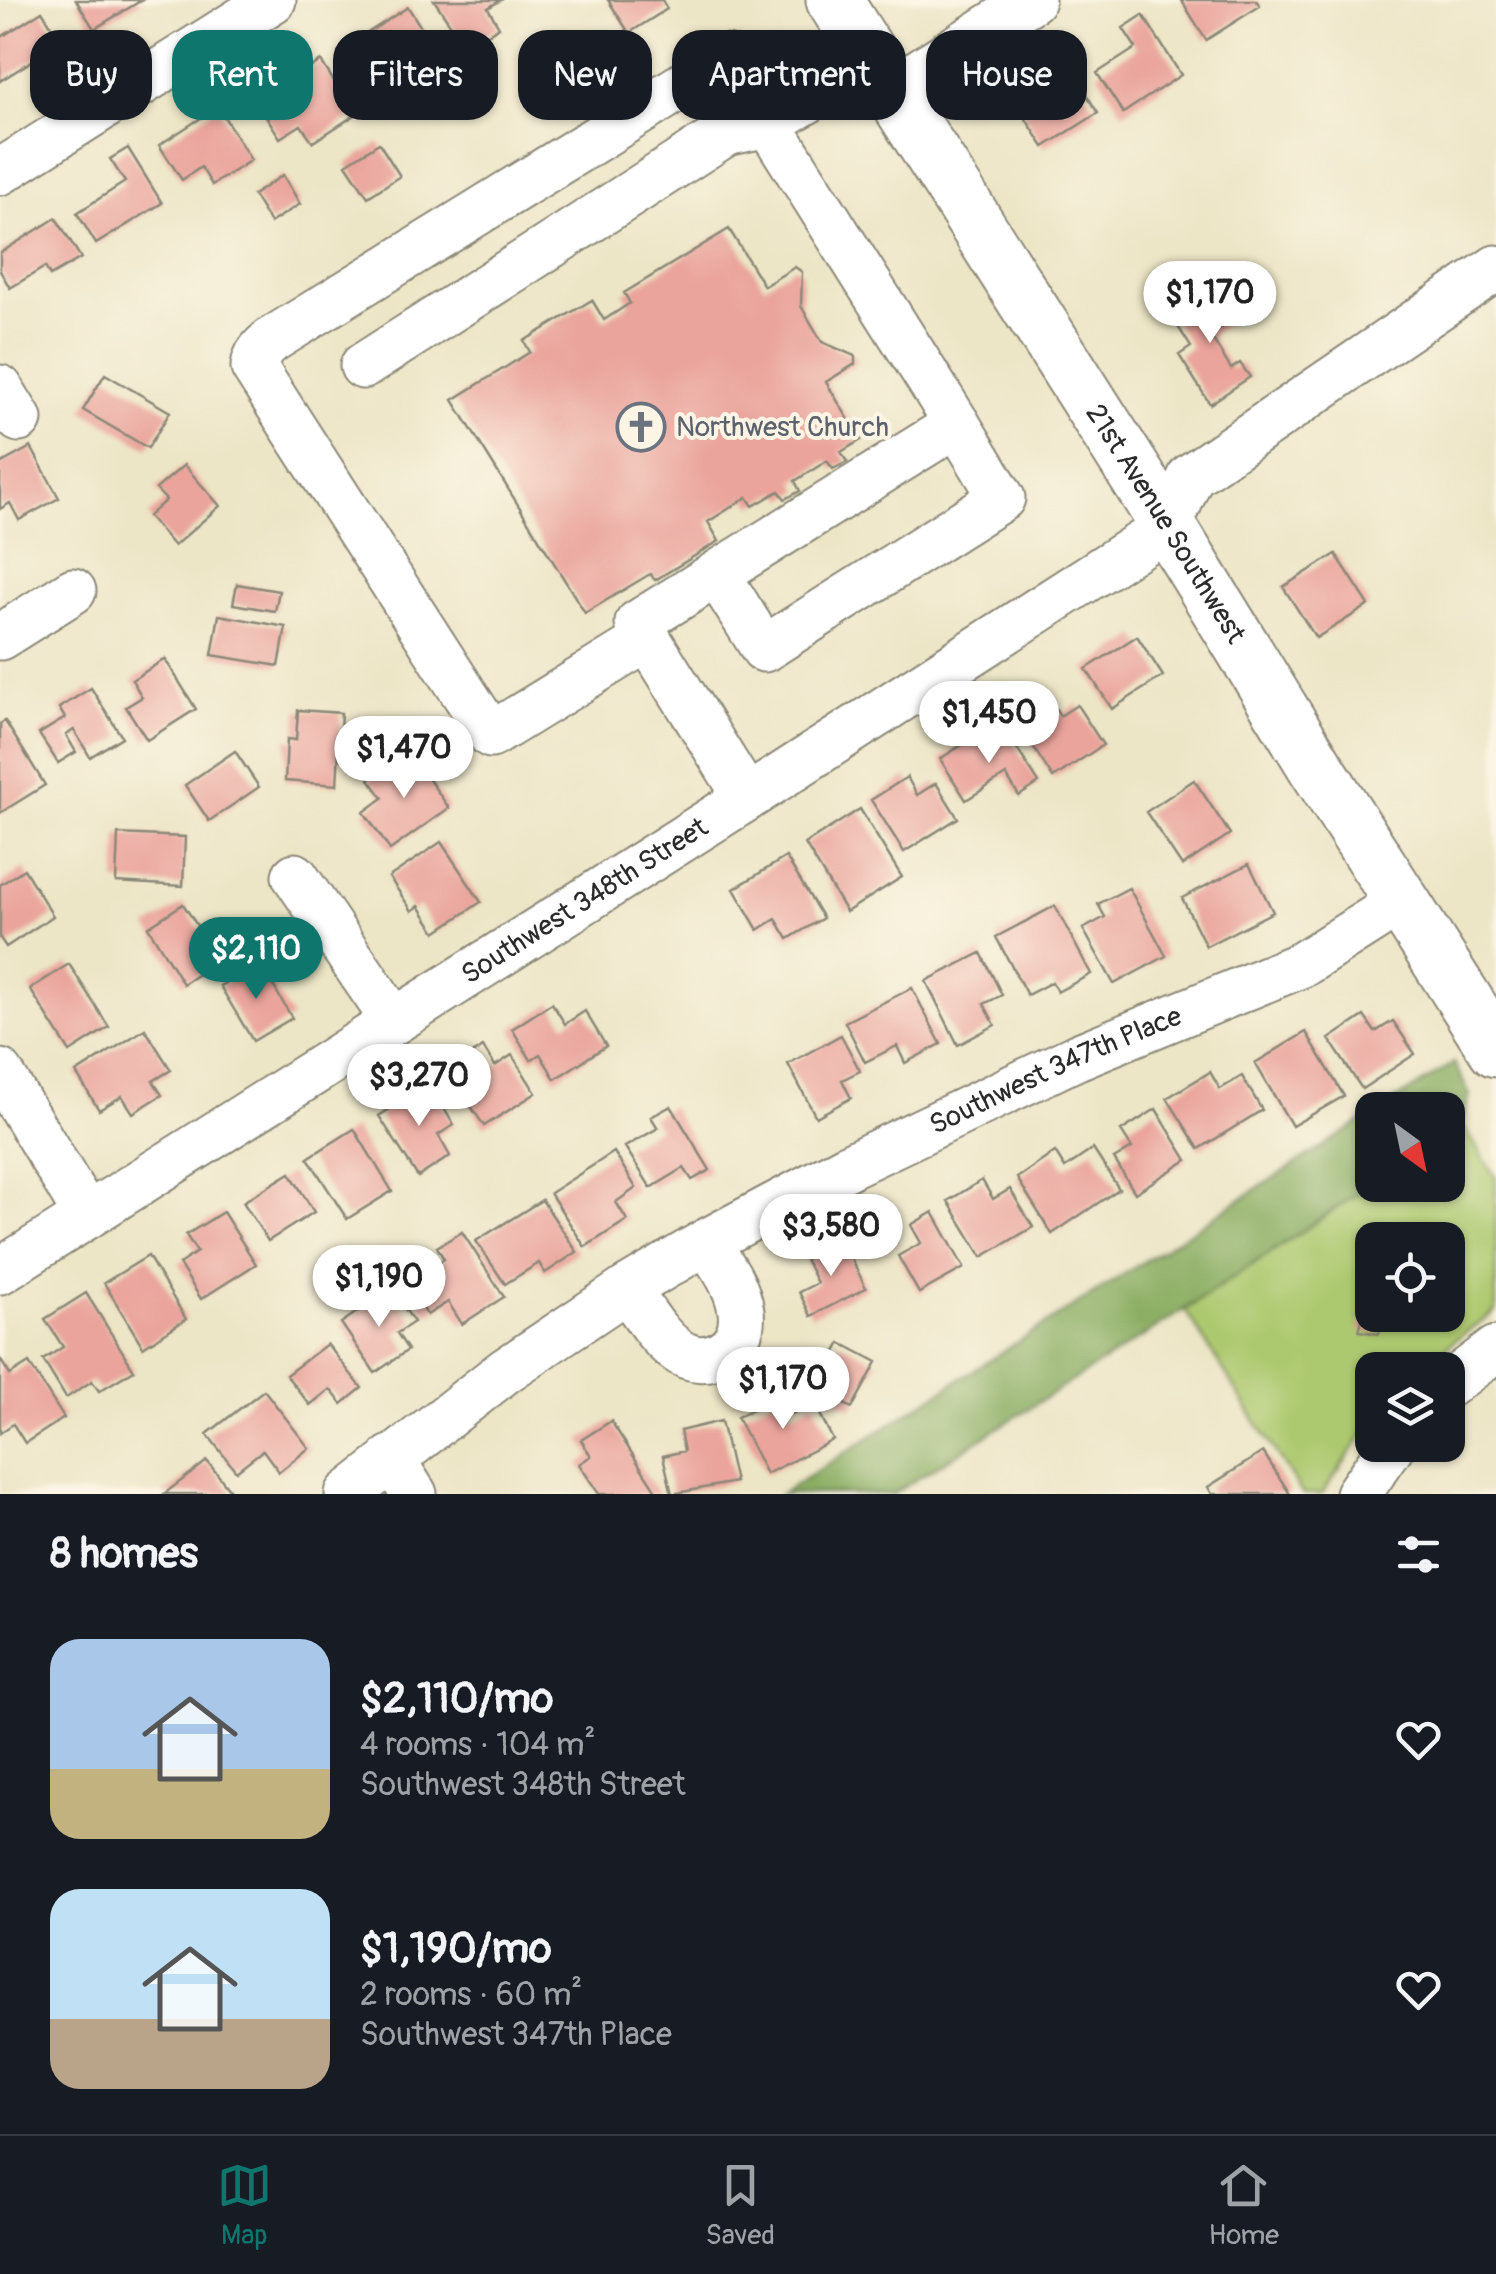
<!DOCTYPE html>
<html lang="en">
<head>
<meta charset="utf-8">
<style>
	:root { --surface:#171b24; --page:#242831; --text:#f1f3f6; --muted:#9ea1a6; --line:#363941; --accent:#0f766e }
	body { margin:0; font-family:Pangolin,sans-serif; background:var(--page); color:var(--text); height:100vh; display:flex; flex-direction:column; font-size:38px; white-space:nowrap }
	* { box-sizing:border-box; margin:0 }
	p { font-size:32px; color:var(--muted) }
	.icon { flex:none; width:55px; height:55px; fill:none; stroke:currentColor; stroke-width:2; stroke-linecap:round; stroke-linejoin:round }
	.map { position:relative; height:1494px; overflow:hidden }
	.drawer { display:flex; flex-direction:column; background:var(--surface); flex:1 }
	.drawer>* { flex:none }
	.guide { position:absolute; left:30px; top:30px; width:1438px; height:90px; display:flex; gap:20px }
	.needle { width:65px; rotate:147deg }
	.buttons { position:absolute; left:1355px; top:1092px; display:grid; gap:20px }
	.buttons a { display:grid; place-items:center; width:110px; height:110px; border-radius:20px; background:var(--surface); box-shadow:0 2px 8px #0004; font-size:50px }
	.price { position:absolute; translate:-50% -85px; padding:0 22px; border-radius:35px; background:#fff; color:#222; font-size:32px; line-height:65px; filter:drop-shadow(0 2px 5px #0008) }
	.price::after { content:''; position:absolute; left:50%; top:60px; width:30px; height:22px; margin-left:-15px; background:inherit; clip-path:polygon(0 0,100% 0,50% 100%) }
	.price.selected { background:var(--accent); color:#fff }
	ul { padding:0; list-style:none }
	li { display:flex; align-items:center; gap:30px; height:250px; padding:0 50px }
	li span { display:grid; place-items:center; flex:none; width:280px; height:200px; border-radius:30px; color:#555 }
	li>.icon { margin-inline-start:auto }
	span .icon { width:120px; height:120px; fill:#fffc; stroke-width:1 }
	li b { font-size:42px }
	h2 { display:flex; justify-content:space-between; align-items:center; height:120px; padding:0 50px; font-size:42px }
	.chip { padding:0 35px; border-radius:30px; background:var(--surface); box-shadow:0 2px 8px #0004; font-size:35px; line-height:90px }
	.chip.selected { background:var(--accent); color:#fff }
	.tabs { display:flex; justify-content:space-around; align-items:center; height:140px; border-top:2px solid var(--line); background:var(--surface); font-size:28px; color:var(--muted) }
	.tabs a { display:grid; justify-items:center; gap:5px }
	.tabs .selected { color:var(--accent) }
	.map>svg:first-child { display:block }
</style>
</head>
<body>
<div class="map">
<svg width="1496" height="1494" viewBox="0 0 1496 1494">
	<rect width="100%" height="100%" fill="#fcf5e5"/>
	<filter id="ink" filterUnits="userSpaceOnUse"><feTurbulence type="fractalNoise" baseFrequency=".01" numOctaves="2"/><feDisplacementMap in="SourceGraphic" scale="20" xChannelSelector="R" yChannelSelector="G"/><feConvolveMatrix kernelMatrix="1 2 1 2 8 2 1 2 1" color-interpolation-filters="sRGB"/></filter>
	<filter id="wash" filterUnits="userSpaceOnUse"><feTurbulence type="fractalNoise" baseFrequency=".0048" numOctaves="4" result="noise"/><feDisplacementMap in="SourceGraphic" scale="40" xChannelSelector="R" yChannelSelector="G"/><feGaussianBlur stdDeviation="2.25" result="paint"/><feColorMatrix in="noise" values="0 0 0 0 0 0 0 0 0 0 0 0 0 0 0 0 0 1.4 0 .05"/><feComposite in="paint" operator="in"/></filter>
	<g filter="url(#wash)">
		<rect width="100%" height="100%" fill="#ece5c6"/>
		<path fill="#adc970" stroke="#6c7a4e" stroke-width="2.5" fill-rule="evenodd" d="M1462,1124l34,54v133l-42,30 -33,29h-49v52l-50,72h-20l-117,-184 187,-126 76,1v-52zM1372,1240h76v75h-76z"/>
		<path fill="#8aad62" stroke="#5a6c46" stroke-width="2.5" d="M1454,1063l16,32 -8,29 -14,9v-23h-68z
			M1372,1115v69l-206,138 -273,172h-112z"/>
		<g id="blocks">
			<path fill="#eaa49c" d="M76,0h66l-48,29z
				M434,0h67l-13,8 11,19 -33,21z
				M608,0h54l5,9 -38,24z
				M1184,0h72l4,6 -54,34 -24,-39z
				M408,7l23,36 -70,45 -23,-36z
				M42,11l20,31 -62,39v-43z
				M1143,15l38,60 -58,38 -26,-40 39,-25 -13,-20z
				M321,61l34,54 -42,27 -12,-17 -21,13 -23,-36z
				M1067,63l31,50 -54,34 -22,-34 23,-14 -9,-15z
				M218,107l33,53 -39,25 -11,-18 -19,13 -23,-35z
				M379,143l21,33 -32,21 -22,-33z
				M128,148l34,55 -66,41 -19,-31 48,-31 -15,-23z
				M283,175l17,29 -30,19 -17,-28z
				M56,218l25,40 -31,18 -5,-9 -35,21 -10,-17v-18z
				M729,229l35,57 31,-19 7,5 -1,34 21,36 33,14v8l-29,18 35,58 -20,12 6,10 -14,7 -6,-8 -32,20 5,10 -15,8 -6,-8 -26,15 -6,-9 -39,25 11,19 -64,39 -5,-6 -65,39 -132,-213 77,-48 -6,-11 68,-41 12,20 26,-17 -6,-10z
				M1232,292l13,20 -35,23 21,34 9,-6 10,14 -40,27 -31,-49 12,-8 -19,-30 27,-18 6,11z
				M105,374l65,38 -22,36 -65,-38z
				M31,447l28,51 -40,22 -9,-17 -10,6v-45z
				M184,465l36,41 -46,40 -26,-30 18,-16 -10,-11z
				M1336,554l33,51 -53,33 -33,-51z
				M237,584l42,7 -4,20 -42,-7z
				M219,615l67,12 -7,39 -67,-11z
				M1137,636l26,40 -51,33 -26,-40z
				M165,659l31,50 -49,31 -21,-33 16,-10 -10,-17z
				M91,688l31,49 -32,20 -16,-27 -8,5 10,17 -18,11 -19,-29 26,-16 -6,-10z
				M1048,696l12,20 17,-11 26,40 -50,33 -39,-61z
				M298,710l43,3 -4,72 -52,-4 2,-42 9,1z
				M5,721l40,64 -45,28v-89z
				M1005,730l34,53 -20,13 -13,-21 -40,25 -26,-41 33,-21 5,9z
				M235,751l24,36 -50,34 -24,-36z
				M409,751l40,57 -59,42 -26,-38 19,-14 -14,-19z
				M907,777l10,18 19,-12 22,35 -54,34 -33,-52z
				M1194,780l36,54 -48,32 -36,-54z
				M860,809l42,68 -56,35 -41,-68z
				M118,834l67,3 -2,49 -67,-4z
				M441,842l40,60 -45,30 -17,-26 -7,5 -23,-34z
				M786,857l37,61 -35,21 -12,-20 -18,11 -24,-41z
				M1249,864l24,48 -67,34 -24,-48z
				M24,869l29,47 -47,31 -6,-9v-53z
				M1129,888l37,68 -52,28 -31,-55 22,-12 -7,-13z
				M183,904l17,26 12,-8 19,31 -48,31 -35,-57z
				M1055,906l36,68 -34,18 -5,-10 -25,13 -31,-58z
				M981,953l21,42 -18,9 11,21 -37,20 -32,-64z
				M260,963l32,55 -39,23 -33,-55z
				M69,964l40,63 -39,25 -40,-63z
				M912,988l29,56 -36,19 -8,-17 -32,16 -20,-40z
				M552,1003l13,21 20,-13 21,35 -51,33 -15,-25 -9,6 -19,-31z
				M1364,1016l11,16 18,-11 22,33 -53,35 -33,-50z
				M145,1029l26,41 -18,11 9,14 -29,18 -11,-17 -23,14 -23,-37z
				M1306,1032l38,64 -52,30 -37,-63z
				M841,1035l19,36 -18,9 9,18 -35,19 -28,-53z
				M483,1047l12,19 17,-11 24,38 -52,33 -37,-56z
				M1210,1072l10,17 22,-13 20,34 -63,39 -32,-51z
				M429,1084l25,41 -16,10 12,21 -32,21 -39,-61z
				M671,1106l39,64 -18,10 -8,-12 -33,20 -26,-41 33,-19 -7,-11z
				M1156,1109l31,51 -52,33 -21,-34 18,-11 -11,-17z
				M354,1129l38,62 -45,28 -39,-61z
				M1093,1149l26,40 -67,45 -35,-56 38,-26 10,16z
				M614,1152l22,36 -20,14 11,18 -42,27 -35,-54z
				M290,1173l24,39 -46,29 -25,-39z
				M982,1180l11,19 17,-10 23,38 -51,30 -34,-56z
				M542,1200l35,52 -32,21 -6,-10 -34,21 -29,-43z
				M223,1212l33,52 -55,35 -22,-35 18,-12 -11,-17z
				M933,1212l31,56 -45,25 -21,-37 23,-13 -10,-18z
				M462,1232l42,65 -42,27 -14,-22 -21,13 -20,-33 37,-23 -7,-12z
				M842,1240l24,48 -55,28 -12,-24 18,-9 -12,-24z
				M148,1256l38,63 -43,28 -39,-64z
				M391,1289l23,33 -17,11 11,17 -33,23 -34,-50z
				M86,1293l48,77 -35,21 -7,-10 -26,17 -23,-38 20,-13 -18,-28z
				M1364,1311l8,2v2h11l-4,19 -20,-3z
				M841,1343l36,19 -25,46 -54,-28 12,-23 18,9z
				M327,1344l35,44 -20,16 -12,-15 -20,16 -24,-30z
				M0,1359l10,16 19,-12 35,55 -39,25 -12,-19 -13,9z
				M264,1390l45,58 -30,24 -16,-22 -27,21 -29,-37z
				M782,1395l10,19 22,-12 19,38 -67,34 -29,-57z
				M611,1421l47,73h-59l-20,-30 12,-8 -10,-16z
				M721,1421l14,61 -63,12 -9,-38 21,-5 -4,-20z
				M1263,1452l27,42h-78l-4,-7z
				M207,1461l26,33h-69z"/>
		</g>
	</g>
	<g filter="url(#ink)">
		<use href="#blocks" fill-opacity="0" stroke="#8c8878" stroke-width="2.5"/>
		<g fill="none" stroke-linecap="round" stroke-linejoin="round">
			<g stroke="#8c8878" stroke-width="49">
				<g id="minor">
					<path d="M891,90l141,-90"/>
					<path d="M0,172l273,-172"/>
					<path d="M363,366l363,-233 41,-9 106,-62"/>
					<path d="M0,388l19,31"/>
					<path d="M717,574l47,75 238,-151 -45,-74"/>
					<path d="M0,637l73,-46"/>
					<path d="M647,639l-156,96 -237,-368c1,-13 10,-21 19,-28l454,-281 230,366 -319,199 109,175"/>
					<path d="M295,876l99,145"/>
					<path d="M0,1072l87,144"/>
					<path id="s1" d="M0,1271l747,-473 422,-272 22,-50 305,-208"/>
					<path d="M627,1289c15,20 28,45 48,60 31,24 71,0 66,-38 -4,-27 -20,-47 -35,-69"/>
					<path d="M1448,1385l48,-36"/>
					<path d="M391,1458l23,36"/>
					<path id="s2" d="M348,1494l157,-123 122,-82 79,-47 145,-77 226,-108 226,-93 99,-63"/>
					<path d="M1358,1494l34,-49"/>
				</g>
			</g>
			<g stroke="#8c8878" stroke-width="59">
				<g id="major">
					<path id="s3" d="M834,0l318,500 162,264 182,285"/>
				</g>
			</g>
			<use href="#minor" stroke="#fff" stroke-width="45"/>
			<use href="#major" stroke="#fff" stroke-width="55"/>
		</g>
	</g>
	<defs>
		<g id="church-ring" transform="scale(2.5)"><circle r="9.5" fill="#fcf5e5" stroke="#6b7280" stroke-width="1.5"/><path d="M-1.2-6h2.4v3.5h3.3v2.4h-3.3V6h-2.4V-.1h-3.3v-2.4h3.3Z" fill="#6b7280"/></g>
	</defs>
	<g fill-rule="evenodd">
		<use href="#church-ring" x="641" y="427"/>
	</g>
	<g text-anchor="middle" dominant-baseline="central" stroke-width="8" stroke-linejoin="round" paint-order="stroke">
		<g font-size="28" fill="#5b616d" stroke="#fcf5e5" text-anchor="start">
			<text x="676" y="427">Northwest Church</text>
		</g>
		<g font-size="28" fill="#2b2b2b" stroke="#fcf5e5">
			<text stroke="none"><textPath href="#s3" startOffset="620">21st Avenue Southwest</textPath></text>
			<text stroke="none"><textPath href="#s1" startOffset="692">Southwest 348th Street</textPath></text>
			<text stroke="none"><textPath href="#s2" startOffset="828">Southwest 347th Place</textPath></text>
		</g>
	</g>
</svg>
<div class="buttons">
<a><svg class="needle" viewBox="-14 -14 28 28"><path d="M0-13l5 13h-10z" fill="#e53935"/><path d="M0 13l5-13h-10z" fill="#9ea1a6"/></svg></a>
<a><svg class="icon" aria-label="locate" viewBox="0 0 24 24"><circle cx="12" cy="12" r="6"/><path d="M12 2v4M12 18v4M2 12h4M18 12h4"/></svg></a>
<a><svg class="icon" aria-label="layers" viewBox="0 0 24 24"><path d="M12 4l9 5-9 5-9-5zM3 14l9 5 9-5"/></svg></a>
</div>
<b class="price" style="left:1210px;top:346px">$1,170</b>
<b class="price" style="left:989px;top:766px">$1,450</b>
<b class="price" style="left:404px;top:801px">$1,470</b>
<b class="price selected" style="left:256px;top:1002px">$2,110</b>
<b class="price" style="left:419px;top:1129px">$3,270</b>
<b class="price" style="left:831px;top:1279px">$3,580</b>
<b class="price" style="left:379px;top:1330px">$1,190</b>
<b class="price" style="left:783px;top:1432px">$1,170</b>
<div class="guide">
<a class="chip">Buy</a>
<a class="chip selected">Rent</a>
<a class="chip">Filters</a>
<a class="chip">New</a>
<a class="chip">Apartment</a>
<a class="chip">House</a>
</div>
</div>
<section class="drawer">
<h2>8 homes<svg class="icon" aria-label="filters" viewBox="0 0 24 24"><path d="M4 7h16M4 17h16"/><circle cx="9" cy="7" r="2"/><circle cx="15" cy="17" r="2"/></svg></h2>
<ul>
<li><span style="background:linear-gradient(#a9c7e8 65%,#c2b280 0)"><svg class="icon" aria-label="home" viewBox="0 0 24 24"><path d="M3 11l9-7 9 7M6 9v11h12V9"/></svg></span><div><b>$2,110/mo</b><p>4 rooms · 104 m²</p><p>Southwest 348th Street</p></div><svg class="icon" aria-label="heart" viewBox="0 0 24 24"><path d="M12 20l-8-8c-3-5 5-10 8-4 3-6 11-1 8 4z"/></svg></li>
<li><span style="background:linear-gradient(#bfe0f5 65%,#b9a48a 0)"><svg class="icon" aria-label="home" viewBox="0 0 24 24"><path d="M3 11l9-7 9 7M6 9v11h12V9"/></svg></span><div><b>$1,190/mo</b><p>2 rooms · 60 m²</p><p>Southwest 347th Place</p></div><svg class="icon" aria-label="heart" viewBox="0 0 24 24"><path d="M12 20l-8-8c-3-5 5-10 8-4 3-6 11-1 8 4z"/></svg></li>
</ul>
</section>
<nav class="tabs">
<a class="selected"><svg class="icon" aria-label="map" viewBox="0 0 24 24"><path d="M3 6l6-2 6 2 6-2v14l-6 2-6-2-6 2zM9 4v14M15 6v14"/></svg>Map</a>
<a><svg class="icon" aria-label="saved" viewBox="0 0 24 24"><path d="M7 4h10v16l-5-4-5 4z"/></svg>Saved</a>
<a><svg class="icon" aria-label="home" viewBox="0 0 24 24"><path d="M3 11l9-7 9 7M6 9v11h12V9"/></svg>Home</a>
</nav>
</body>
</html>
